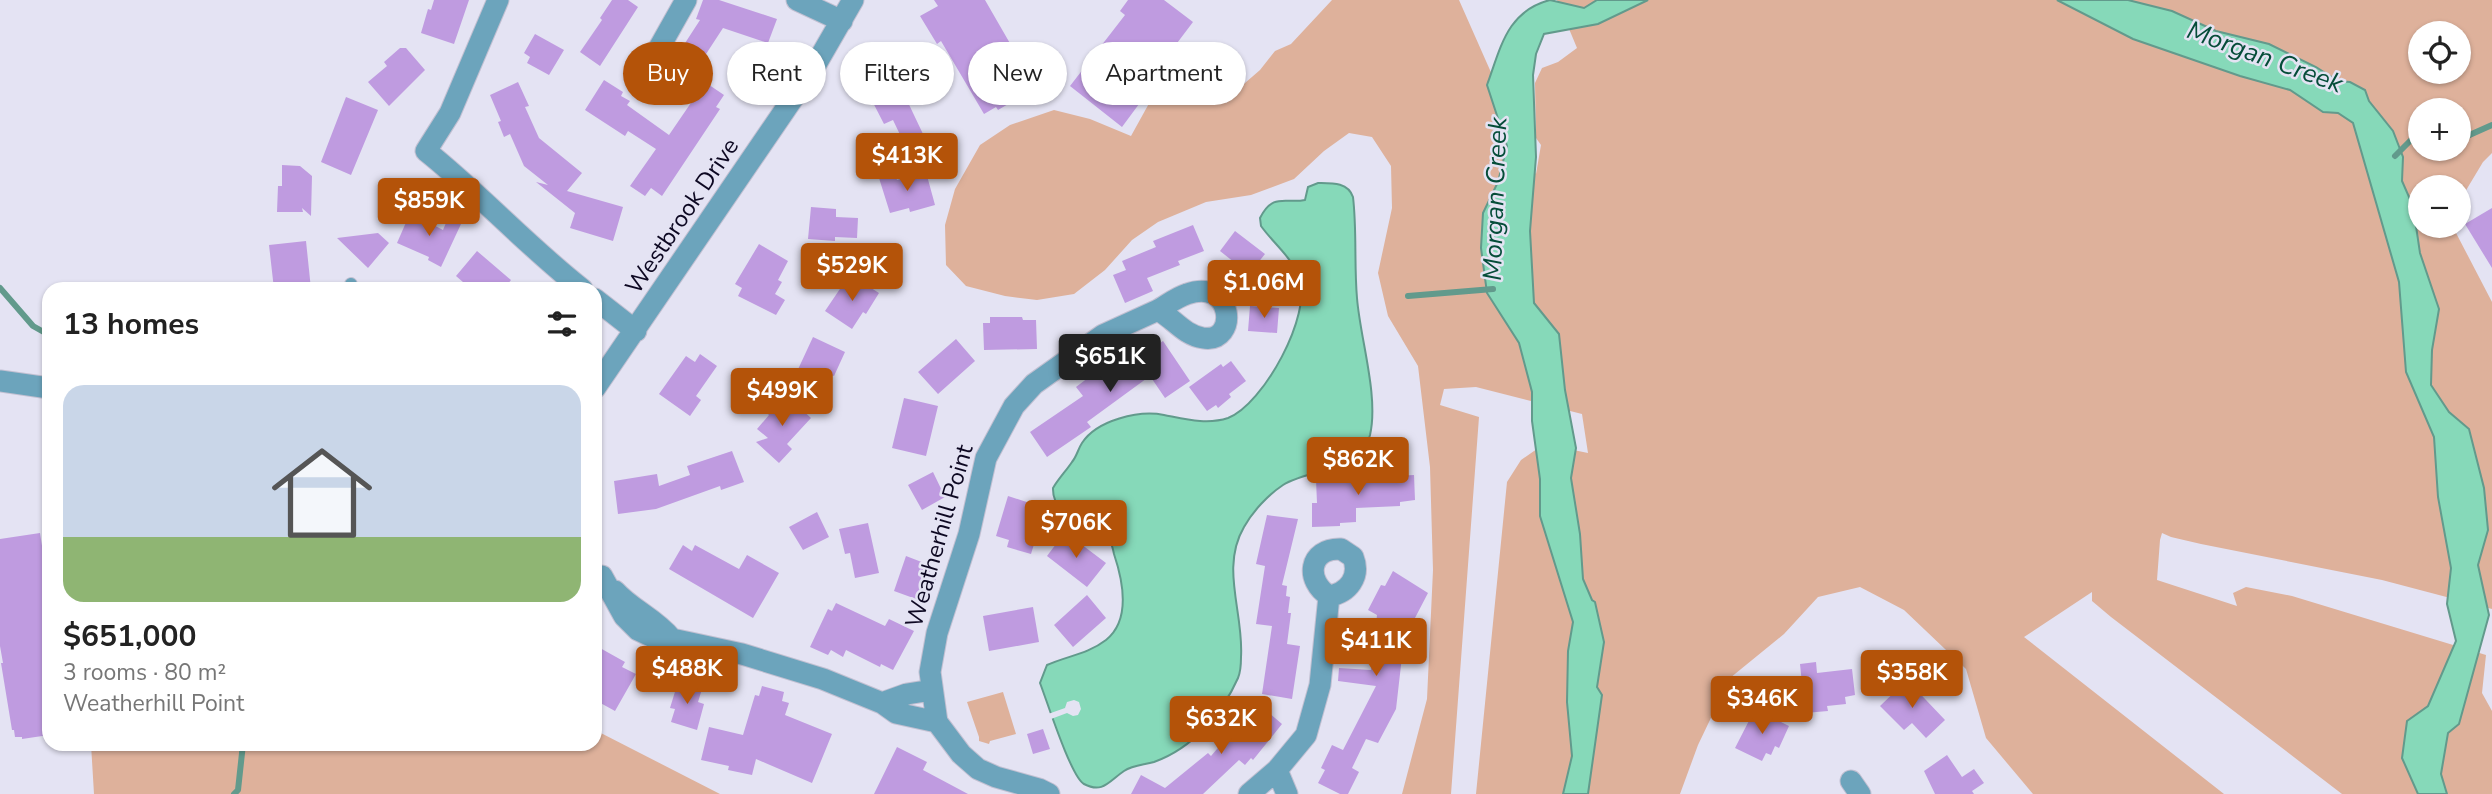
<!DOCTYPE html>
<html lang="en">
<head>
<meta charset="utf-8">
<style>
	:root { --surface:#fff; --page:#f6f6f6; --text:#222; --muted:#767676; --accent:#b45309 }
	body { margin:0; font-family:"Nunito Sans",sans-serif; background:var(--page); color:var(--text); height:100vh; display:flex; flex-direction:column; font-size:26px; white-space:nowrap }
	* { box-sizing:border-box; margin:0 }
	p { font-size:23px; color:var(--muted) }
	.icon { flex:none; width:38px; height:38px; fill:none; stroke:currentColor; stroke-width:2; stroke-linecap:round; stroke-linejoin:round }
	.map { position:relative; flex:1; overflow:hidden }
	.details { position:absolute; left:42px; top:282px; width:560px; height:469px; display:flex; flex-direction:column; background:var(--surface); border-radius:21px; box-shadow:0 2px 5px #0004 }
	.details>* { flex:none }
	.hud { position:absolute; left:623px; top:42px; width:665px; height:63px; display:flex; gap:14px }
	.controls { position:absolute; left:2408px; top:21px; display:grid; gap:14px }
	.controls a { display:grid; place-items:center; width:63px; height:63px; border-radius:50%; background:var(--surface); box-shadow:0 2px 5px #0004; font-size:35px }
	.price { position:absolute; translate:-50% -60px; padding:0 16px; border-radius:7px; background:var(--accent); color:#fff; font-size:23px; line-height:46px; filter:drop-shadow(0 2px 4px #0008) }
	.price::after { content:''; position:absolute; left:50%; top:42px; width:21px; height:16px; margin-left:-10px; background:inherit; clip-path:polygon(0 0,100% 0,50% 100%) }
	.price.on { background:#222; color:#fff }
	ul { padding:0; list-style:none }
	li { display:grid; align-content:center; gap:14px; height:371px; padding:0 21px }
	li span { display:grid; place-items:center; height:217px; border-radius:21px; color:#555 }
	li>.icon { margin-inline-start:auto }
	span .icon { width:126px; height:126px; fill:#fffc; stroke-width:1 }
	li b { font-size:30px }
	h2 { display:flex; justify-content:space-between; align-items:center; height:84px; padding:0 21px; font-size:30px }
	.tag { padding:0 24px; border-radius:32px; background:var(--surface); box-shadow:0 2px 5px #0004; font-size:24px; line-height:63px }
	.tag.on { background:var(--accent); color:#fff }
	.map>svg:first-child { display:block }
</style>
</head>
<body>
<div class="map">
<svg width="2492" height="794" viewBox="0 0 2492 794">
	<rect width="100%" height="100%" fill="#e4e3f3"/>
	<path fill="#deb19b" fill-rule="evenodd" d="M1332,0h127l77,174 5,-29 -5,-7 -1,-55 7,-15 16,-6 19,-14 -20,-48h935v153l-9,9 -24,40v-15h-39v39h35v5l37,71v307l-110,-29 -181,-36 -30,-7 -9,-4 -2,7 -3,40 80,26 -4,-13 13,-6 46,9 194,59 -4,38 10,18v83h-150l-231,-177 -19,-16v-9l-68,45 200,157h-191l-47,-56 -20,-69 -62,-59 -44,-23 -42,10 -34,37 -54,44 -32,67 -18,49h-204l31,-312 14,-22 23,-16 44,9 -6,-39 -106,-27 -32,2 -4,16 39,12 -28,377h-49l25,-95 6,-129 -3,-103 -12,-101 -30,-50 -10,-43 14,-65 -1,-42 -19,-29 -23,-4 -25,18 -30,28 -43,16 -45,7 -48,20 -26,18 -27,30 -31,24 -37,6 -32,-4 -39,-10 -20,-21 -1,-40 10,-36 25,-44 30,-20 44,-15 36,9 41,17 21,-38 36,-45 24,3 13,16 1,31 19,-20 15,-13 15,-19 16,-7zM2420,33h39v39h-39zM2420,110h39v39h-39z
		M1003,692l13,42 -26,7 -1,3 -10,-3v-4l-12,-35z
		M595,730l125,64h-626l-3,-50h504z"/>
	<path fill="#86d9b9" stroke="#629a8c" stroke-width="2" d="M1550,0l34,8 13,-8h51l-50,24 -54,10 -8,20 -3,21 3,82 -6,74 4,72 25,31 6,56 11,58 -5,30 9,56 3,45 9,21 3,2 9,40 -7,45 5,8 -14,99h-25l9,-38 -5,-54 1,-51 5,-29 -33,-106v-37l-8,-58v-29l-13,-49 -32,-50 -6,-45 2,-35 15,-31 9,-36 -20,-61c14,-38 20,-74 63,-85z
		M2057,0h71l44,11 44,20 53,13 47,23 22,14 12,1 15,8 4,11 24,30 10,26 -1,24 11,25 7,47 19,56 -7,41 -1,35 18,27 20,17 15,59 4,42 -10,35 11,50 -30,109 -11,9 -7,41 6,20h-29l-16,-36 5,-37 21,-15 28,-65 -9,-37 4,-36 -13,-71 -4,-60 -28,-65 -7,-90 -46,-159 -15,-10 -15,-1 -33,-22 -50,-14 -107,-37z
		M1318,183c14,0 30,-1 35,14 4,34 1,67 4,101 3,40 22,98 13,137 -2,6 -3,15 -8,20 -12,13 -59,17 -79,30 -15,10 -30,26 -39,42 -24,41 0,86 -3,130 0,7 0,14 -3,21 -16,36 -45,70 -84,84 -10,3 -21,3 -30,9 -15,10 -21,23 -40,13 -13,-7 -37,-83 -44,-101l7,-18c20,-9 41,-11 59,-25 25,-20 17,-59 8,-86 -1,-5 -2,-10 -5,-15 -15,-22 -57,-18 -56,-51 6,-10 13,-17 19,-26 5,-6 6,-13 10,-19 15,-23 57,-33 82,-28 21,4 43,10 64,3 35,-13 85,-104 71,-140 -7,-21 -26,-35 -38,-52l-1,-8c13,-26 26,-14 45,-18l3,-13z"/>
	<path fill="#e4e3f3" d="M1074,700l5,2 2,7 -3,6 -5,1 -6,-3 -16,6 -3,-5 17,-6 2,-6z"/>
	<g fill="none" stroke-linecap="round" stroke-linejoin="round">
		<path stroke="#629a8c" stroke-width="6" d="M2459,137h6l27,-12
			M2395,156l18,-18 7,-1
			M0,288l33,38 16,9
			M1408,296l85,-7
			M234,794l4,-4 5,-46"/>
	</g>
	<path fill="#bf9be0" d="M434,0h35l-15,44 -33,-11 7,-24 3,1z
		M612,0h16l10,7 -38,59 -20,-14 22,-32 -2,-2z
		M703,0h16l58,19 -9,24 -45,-15 -30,46 31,21 -8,12 4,2 -58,87 -11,-8 -6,8 -15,-10 26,-37 -28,-18 -3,5 -40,-26 19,-30 19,12 -2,4 9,5 -3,4 42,30 28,-41 -32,-20 35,-54 -4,-1z
		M934,0h51l34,59 6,-4 17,29 -44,26 -2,-3 -12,7 -43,-73 -4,3 -17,-28 18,-10z
		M1128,0h36l29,22 -56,74 5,4 -20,27 -52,-41 55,-71 -5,-4z
		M535,34l29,16 -15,25 -22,-12 3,-6 -6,-4z
		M400,48h6l19,22 -36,36 -21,-24 19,-16 -3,-4z
		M899,73l9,18 -4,3 19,40 -19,9 -11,-23 -9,4 -18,-35z
		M518,82l11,24 -4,1 14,31 43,35 -15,18 56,16 -10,34 -43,-13 5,-15 -39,-31 12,3 -24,-19 -14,-32 -6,3 -6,-15 3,-1 -11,-26z
		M346,97l32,13 -27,65 -30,-13z
		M282,165l18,1 12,10 -1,40 -9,-8 1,4h-26l1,-26h4z
		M926,172l9,33 -25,7 -1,-4 -19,5 -11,-35 16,-5 2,7z
		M811,207l25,2v8l22,1 -1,20 -22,-1v4l-27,-2z
		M2492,208v60l-27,-44z
		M411,211l16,8 -1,2 17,9 5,-12 13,6 -20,43 -13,-7 1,-3 -32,-14z
		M1193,225l11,26 -26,10 2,4 -33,13 6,13 -28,12 -12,-28 13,-5 -4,-9 34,-14 -3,-6z
		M1235,231l30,23 -16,20 -29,-23z
		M378,233l11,10 -21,25 -31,-30z
		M306,241l5,48h-37l-5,-44z
		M759,244l29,17 -10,19 4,2 -7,12 10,6 -9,15 -38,-19 4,-8 -7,-4z
		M477,251l34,29 -7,9h-33l-15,-13z
		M846,280l10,7 4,-6 19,12 -13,21 -3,-2 -11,17 -27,-18z
		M1250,306l29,2 -2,25 -29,-2z
		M990,317h32l1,3h13l1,29 -53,1 -1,-27h7z
		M813,337l32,15 -11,24 -5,-2 -7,17 -28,-13z
		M956,339l19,22 -37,33 -20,-22z
		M1163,341l27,40 -25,17 -15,-22 -63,46 4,5 -44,30 -17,-25 53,-36 -7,-9 42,-32 6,8 25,-17 2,3z
		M700,354l17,12 -21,30 5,4 -11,16 -31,-22 27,-38 9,6z
		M1231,361l15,20 -17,13 2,3 -13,11 -2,-3 -9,6 -18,-24 32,-23 2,3z
		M785,394l26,24 -24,26 5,5 -13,14 -23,-21 12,-4 -11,-9 12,-14 -2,-2z
		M904,398l34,8 -12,50 -34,-8z
		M732,451l12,31 -23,8 -1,-4 -64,23 -38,5 -4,-33 43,-7 2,12 31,-11 -3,-9z
		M933,472l12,25 -23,13 -14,-25z
		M1414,475l1,25 -15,2v4l-44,2v14l-16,1v3l-28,1v-24h5l-1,-23z
		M1008,496l37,12 -14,46 -24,-7 2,-7 -13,-4z
		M817,512l12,25 -26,13 -14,-23z
		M1267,515l31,4 -16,66 5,1 -1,10 4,1 -2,16h3l-4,31 13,2 -8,53 -30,-5 10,-68 -16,-2 9,-58 -9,-2z
		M868,523l11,50 -24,5 -5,-25 -5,1 -6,-25z
		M1065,532l41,31 -19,24 -40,-31z
		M40,533l9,58v144l-27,4v-2h-7l-1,-7h-2l-11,-67h2l-3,-17v-107z
		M683,545l9,6 3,-6 44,24 8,-14 32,18 -26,45 -84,-49z
		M906,556l26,10 -4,11 8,2 -9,24 -33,-12z
		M1393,571l35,22 -24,46 -8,70 -18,34 -12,-4 -14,29 7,4 -11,22h-8l-22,-11 7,-13 -4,-2 11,-23 11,5 33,-64 -38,-5 1,-13 32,2 6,-55 -9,-5 13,-25 4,1z
		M1087,595l19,23 -33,29 -19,-22z
		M836,603l49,23 4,-7 25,12 -21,39 -12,-6 -1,3 -34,-17 -3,7 -12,-7 -3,5 -18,-8 18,-38 4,2z
		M1033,607l6,35 -50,9 -6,-35z
		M600,648l25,14 -3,5 14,7 -21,37 -20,-11v-42z
		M1816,662l1,11 35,-4 3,26 -10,2 1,7 -19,2 1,5 -23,2 -5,-49z
		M1907,680l38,40 -19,18 -14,-15 -8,7 -24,-24z
		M678,682l24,7 -4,13 6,2 -7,26 -26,-8 4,-13 -5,-1z
		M762,686l22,6 -2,9 7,2 -4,12 47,19 -20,49 -56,-24 -4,16 -24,-5 1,-4 -28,-6 8,-33 34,8 12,-40 4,1z
		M1255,701l27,23 -29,36 -2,-2 -6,7 -6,-5 -36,34h-72l10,-19 24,13 43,-35 3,3 30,-35 -2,-2z
		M1755,709l34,17 -10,22 -4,-2 -4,9 -5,-2 -4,8 -27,-13z
		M1043,729l7,20 -17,5 -6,-20z
		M897,747l30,15 -4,8 45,24h-94z
		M1947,755l15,22 12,-8 10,14 -12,8 2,3h-39l-11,-23z"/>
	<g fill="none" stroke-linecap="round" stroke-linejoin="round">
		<g stroke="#c2c0d2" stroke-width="14">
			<path id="lane" d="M351,284l1,5"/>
		</g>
		<g stroke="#c2c0d2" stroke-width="23">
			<path id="street" d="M498,0l-48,113 -24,38c54,43 101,95 156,138
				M797,0l45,21
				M637,81l13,-17 36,-64
				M595,299l41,32
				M0,381l49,7
				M595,388l220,-322 38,-66
				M1341,549l12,8c8,20 -5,36 -24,39 -24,-15 -21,-48 12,-47z
				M602,576l22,40 14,14 17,8 17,1 70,15 81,25 59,24 14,10 41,9
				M615,591c17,19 40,27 57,48
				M882,703l25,-9 25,-4
				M1277,770l10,24
				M1851,781l9,13
				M1049,794l-10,-5 -43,-12 -18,-8 -17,-15 -24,-32 -7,-50 7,-39 32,-99 17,-76 28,-52 20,-22 69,-49 55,-25c16,9 26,25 45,28 36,6 31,-61 -16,-44 -10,3 -20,11 -29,16
				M1249,794l28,-24 29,-35 14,-50 9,-89"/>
		</g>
		<use href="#lane" stroke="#6ca4bc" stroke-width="12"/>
		<use href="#street" stroke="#6ca4bc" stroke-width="21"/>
	</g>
	<g text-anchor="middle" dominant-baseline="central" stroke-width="5" stroke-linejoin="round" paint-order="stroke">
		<g font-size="24" fill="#0d0822" stroke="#e4e3f3">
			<text transform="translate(682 216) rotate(-56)">Westbrook Drive</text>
			<text transform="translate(939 536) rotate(-74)">Weatherhill Point</text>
		</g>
		<g font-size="26" font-style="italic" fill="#054d39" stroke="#e4e3f3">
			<text transform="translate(2265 57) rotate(20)">Morgan Creek</text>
			<text transform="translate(1495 199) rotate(-88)">Morgan Creek</text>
		</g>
	</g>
</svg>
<div class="controls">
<a><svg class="icon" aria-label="locate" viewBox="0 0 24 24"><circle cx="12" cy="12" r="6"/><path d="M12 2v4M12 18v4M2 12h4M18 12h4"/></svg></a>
<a>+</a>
<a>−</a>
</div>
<b class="price" style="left:907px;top:193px">$413K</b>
<b class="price" style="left:429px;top:238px">$859K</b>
<b class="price" style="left:852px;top:303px">$529K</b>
<b class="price" style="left:1264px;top:320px">$1.06M</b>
<b class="price on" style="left:1110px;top:394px">$651K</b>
<b class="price" style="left:782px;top:428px">$499K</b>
<b class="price" style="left:1358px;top:497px">$862K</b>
<b class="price" style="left:1076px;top:560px">$706K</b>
<b class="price" style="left:1376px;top:678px">$411K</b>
<b class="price" style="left:687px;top:706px">$488K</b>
<b class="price" style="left:1912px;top:710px">$358K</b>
<b class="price" style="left:1762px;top:736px">$346K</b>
<b class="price" style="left:1221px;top:756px">$632K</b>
<div class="hud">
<a class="tag on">Buy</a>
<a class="tag">Rent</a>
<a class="tag">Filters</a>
<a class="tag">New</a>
<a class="tag">Apartment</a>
</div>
<section class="details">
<h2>13 homes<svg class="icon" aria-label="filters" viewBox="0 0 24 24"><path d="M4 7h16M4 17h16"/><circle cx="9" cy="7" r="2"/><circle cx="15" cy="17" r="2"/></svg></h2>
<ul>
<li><span style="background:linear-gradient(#c9d6e8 70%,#8fb573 0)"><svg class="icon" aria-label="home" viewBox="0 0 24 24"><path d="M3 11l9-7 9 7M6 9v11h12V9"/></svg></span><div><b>$651,000</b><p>3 rooms · 80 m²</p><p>Weatherhill Point</p></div></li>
</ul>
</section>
</div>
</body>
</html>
